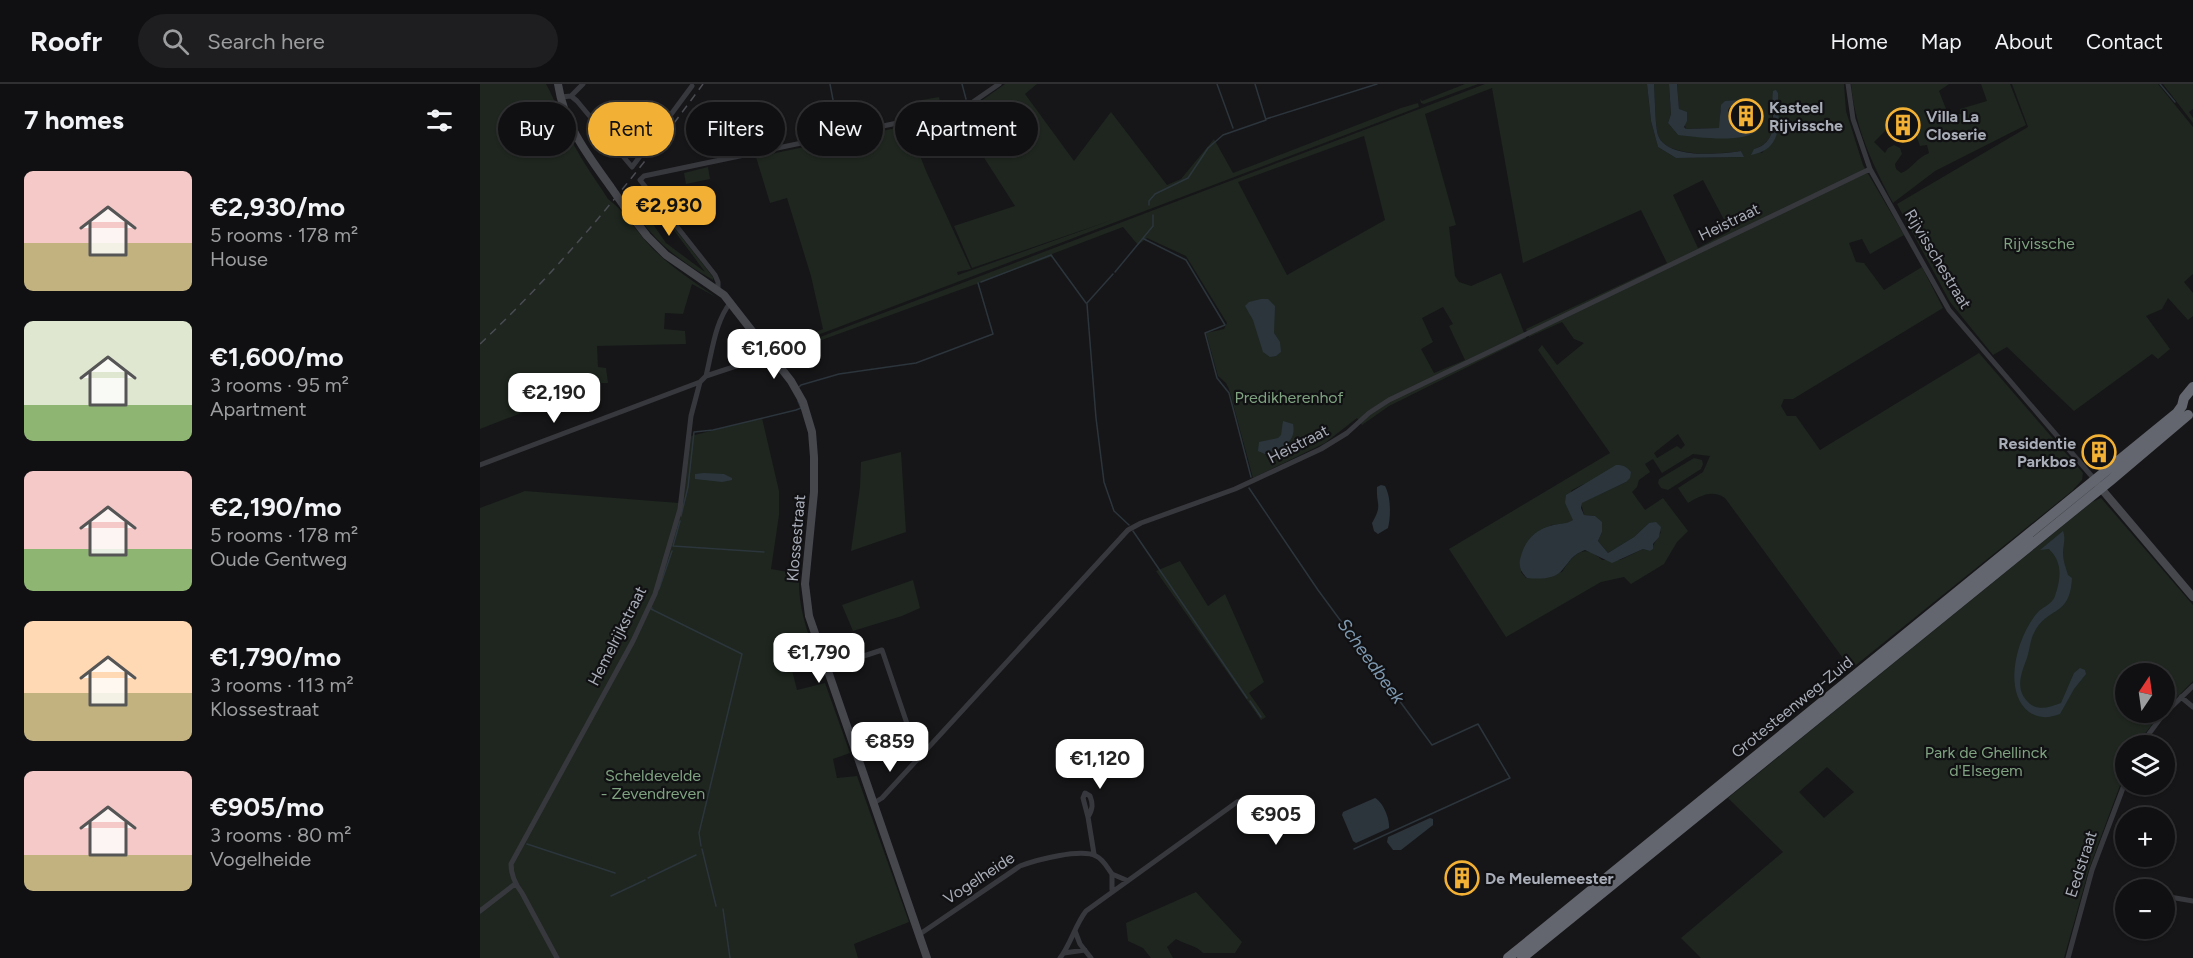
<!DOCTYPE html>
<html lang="en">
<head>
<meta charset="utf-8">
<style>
	:root { --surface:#101012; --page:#1e1e20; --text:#f1f3f6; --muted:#9c9d9f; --line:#303032; --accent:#f2b134 }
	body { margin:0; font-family:Figtree,sans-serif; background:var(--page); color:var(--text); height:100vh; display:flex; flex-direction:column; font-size:22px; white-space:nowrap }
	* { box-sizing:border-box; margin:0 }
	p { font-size:20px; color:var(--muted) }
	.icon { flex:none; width:33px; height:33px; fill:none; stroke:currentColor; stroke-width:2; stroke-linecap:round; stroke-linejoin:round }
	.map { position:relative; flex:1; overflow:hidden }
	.panel { display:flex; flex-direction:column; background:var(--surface); width:480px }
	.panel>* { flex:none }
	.top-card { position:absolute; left:18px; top:18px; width:570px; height:54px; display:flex; gap:12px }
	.needle { width:39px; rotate:13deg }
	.buttons { position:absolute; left:1635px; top:579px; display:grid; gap:12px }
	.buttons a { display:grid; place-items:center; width:60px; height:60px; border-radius:50%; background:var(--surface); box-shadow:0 2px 4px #0004,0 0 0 2px var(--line); font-size:30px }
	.price { position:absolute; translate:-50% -51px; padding:0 14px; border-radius:12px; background:#fff; color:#222; font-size:20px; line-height:39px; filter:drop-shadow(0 2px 3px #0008) }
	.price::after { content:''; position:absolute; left:50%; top:36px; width:18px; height:14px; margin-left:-9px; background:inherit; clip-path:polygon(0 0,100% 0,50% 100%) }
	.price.current { background:var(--accent); color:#111 }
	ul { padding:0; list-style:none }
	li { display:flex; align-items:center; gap:18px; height:150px; padding:0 24px }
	li span { display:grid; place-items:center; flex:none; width:168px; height:120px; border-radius:9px; color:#555 }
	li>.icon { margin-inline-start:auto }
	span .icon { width:72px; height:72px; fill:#fffc; stroke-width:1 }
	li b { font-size:26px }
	h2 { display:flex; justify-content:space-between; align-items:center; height:72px; padding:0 24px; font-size:26px }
	.tag { padding:0 21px; border-radius:27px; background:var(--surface); box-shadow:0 2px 4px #0004,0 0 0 2px var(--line); font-size:21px; line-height:54px }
	.tag.current { background:var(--accent); color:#111 }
	header { display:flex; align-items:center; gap:36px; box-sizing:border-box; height:84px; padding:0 30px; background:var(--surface); border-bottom:2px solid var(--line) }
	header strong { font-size:28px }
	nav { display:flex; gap:33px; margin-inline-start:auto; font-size:21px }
	.search { width:420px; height:54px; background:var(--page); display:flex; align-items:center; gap:15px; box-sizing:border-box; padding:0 21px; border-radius:33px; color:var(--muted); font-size:22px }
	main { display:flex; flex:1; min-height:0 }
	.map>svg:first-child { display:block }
</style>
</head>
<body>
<header>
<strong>Roofr</strong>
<div class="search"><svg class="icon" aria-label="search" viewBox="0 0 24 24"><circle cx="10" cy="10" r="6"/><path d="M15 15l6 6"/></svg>Search here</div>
<nav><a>Home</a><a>Map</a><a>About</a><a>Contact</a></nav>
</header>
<main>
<section class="panel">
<h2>7 homes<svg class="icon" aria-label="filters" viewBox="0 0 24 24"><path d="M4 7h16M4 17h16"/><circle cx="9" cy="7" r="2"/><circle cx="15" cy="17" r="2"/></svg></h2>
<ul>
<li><span style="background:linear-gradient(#f6c9c9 60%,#c2b280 0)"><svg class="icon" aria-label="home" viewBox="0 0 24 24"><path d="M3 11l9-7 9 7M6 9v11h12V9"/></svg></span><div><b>€2,930/mo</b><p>5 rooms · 178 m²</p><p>House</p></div></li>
<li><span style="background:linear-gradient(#dfe7d0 70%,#8fb573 0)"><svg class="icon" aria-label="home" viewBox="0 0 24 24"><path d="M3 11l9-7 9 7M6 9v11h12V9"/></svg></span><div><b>€1,600/mo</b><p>3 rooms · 95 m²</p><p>Apartment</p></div></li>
<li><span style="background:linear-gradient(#f6c9c9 65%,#8fb573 0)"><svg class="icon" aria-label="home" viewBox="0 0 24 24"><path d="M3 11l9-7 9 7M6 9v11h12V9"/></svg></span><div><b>€2,190/mo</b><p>5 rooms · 178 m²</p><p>Oude Gentweg</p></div></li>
<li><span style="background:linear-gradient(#ffd9b3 60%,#c2b280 0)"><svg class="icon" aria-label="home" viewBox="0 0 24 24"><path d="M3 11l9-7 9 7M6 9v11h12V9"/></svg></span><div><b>€1,790/mo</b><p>3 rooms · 113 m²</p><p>Klossestraat</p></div></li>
<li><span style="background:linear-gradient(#f6c9c9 70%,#c2b280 0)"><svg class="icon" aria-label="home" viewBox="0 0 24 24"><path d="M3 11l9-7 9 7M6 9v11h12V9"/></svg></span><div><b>€905/mo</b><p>3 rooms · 80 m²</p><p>Vogelheide</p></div></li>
</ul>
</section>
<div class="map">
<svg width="1713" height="874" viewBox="0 0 1713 874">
	<rect width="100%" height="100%" fill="#161618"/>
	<path fill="#1e261f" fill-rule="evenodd" d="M0,0h66c10,17 15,37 25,55 10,21 25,41 37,60 18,13 29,34 44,49 19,19 42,34 64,49l-24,-13 -9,30 -18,-1 -1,16 21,2 1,13 -89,2 1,21 8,1 2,15h-64l3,20 -67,26z
		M525,0h32l-12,10 49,67 37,-49 56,73 14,-6 33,-40 19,34 168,-65 17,-5 1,4 -641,243 16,-7 2,-3 27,-11 -12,-53 -24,-78 -17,5 -14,-46 155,-32 1,4 -2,1 16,41 45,98 -14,3 1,3 154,-55 -140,48 -18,-42 61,-20 -59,-92 15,-6z
		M985,0h13l-54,20 -3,-1 -1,-4 2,2z
		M1005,0h162l4,37 7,26 18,11 67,-1 -2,-6c-20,3 -75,8 -83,-16 -3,-11 -3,-38 -4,-51h15l2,30 -3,9 10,12 75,-1 4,-30 -32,-3 -5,10 1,15 -2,2 -33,1 -7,-20 -2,-25h167l2,27 17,54 41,70 -34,19 -8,-15 -13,4 7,19 8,1 20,27 38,-23 21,41 -150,91h-9l-3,7 6,10h9l24,34 159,-97 104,120 -1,7 -10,11 -221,178 -126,-171c-13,-9 -25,-2 -37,5l-10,-15 25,-16 7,-16 -17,-2 -31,19 -9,-14 -8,5 5,8 -11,8 -2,7 -5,5 13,18 18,-12 25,33 -11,11 -13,22 -33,20 -7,-7 -23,5 -95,55 -57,-88 161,-96 -72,-103 4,-5 15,20 27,-22 -10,-4 -12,-17 -33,15 -3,-8 141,-66 -26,-53 -118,53 -31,-175 -67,26 31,111 -7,2 6,49 4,6 12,4 30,-13 25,65 -137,68 -27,19 -5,-7 -32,25 -72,35 -24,-89 -3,-6 -8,-7 -12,-43 18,-4 3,-6 -41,-67 -39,-18 -9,7 -15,-18 -71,27 1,2 -234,85 -12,1zM1296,7l2,2 -1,39 -15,21 -8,-4c31,-9 11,-39 22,-58zM884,52l21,84 -98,55 -49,-93zM1223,96l27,51 -32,17 -25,-53zM963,223l10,17 -4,2 16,34 -31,13 -13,-24 12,-7 -11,-24zM1198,350l7,11 -4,4 -4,-3 -20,12 -3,-5zM1146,398l-45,21 3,12 11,1 7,16 -4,9 10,12 26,-16 15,-14 12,9 -11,19 -7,-2 -23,11h-18c-19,-18 -29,-5 -40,12l-36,6 -5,-6 30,-47 15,-1 8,-4 -9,-17 7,-13 12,-6z
		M1371,0h98l-10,7 9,23h13l-1,-5 27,-8 -6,-17h29l16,41 -91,46 -42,32c-20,-38 -38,-75 -42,-119zM1429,31l11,31 7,-1 2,8c-13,5 -17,16 -28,20l-5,-4 -1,-5 7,-10 -2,-6 -6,-3 -6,3 -3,5 -11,-11 14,-14 -1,-4z
		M1532,0h146l35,43v147l-9,8 9,11v23l-5,4 -20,-22 -6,11 -16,7 24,33 -12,10 -6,-5 -78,57 -67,-64 -14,8 -43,-53 -53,-98 131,-77z
		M1683,0h30v25l-4,3 4,6v5z
		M459,13l3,12 -17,4 -3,-13z
		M228,83l2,12 -24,5 -2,-11z
		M150,111l7,6 29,42 39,29 -35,-47h2l41,52v3c-43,-25 -60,-41 -89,-82z
		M282,334l17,73v24l-8,54 28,5c-1,32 6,50 16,80l-26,4 8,32 28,-7 25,70 -17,6 4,19 20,-2 52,146 -55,22 4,14h-378v-450l45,-17 154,12 8,-66z
		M421,368l5,80 -55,19 9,-64 1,-25z
		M1214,374l8,2 1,4 -2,5 -33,21 -7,-2 -3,-5 1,-4z
		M1621,414l92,107v76l-28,28 -1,-35h-38v38l35,1 -25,32 -10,1 -1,26 -36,97 -25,89h-363l-20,-20 102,-86 -55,-54 364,-296zM1347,683l27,25 -30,26 -25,-26z
		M700,477l28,45 17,-12 39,88 -15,11 17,24 -5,3 -105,-149z
		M433,496l7,28 -18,8 -49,15 -11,-26z
		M716,808l46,50 -7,11h-32c-7,-8 -17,-8 -27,-14l-9,8 6,11h-22l-8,-10 -15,-7 -2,-18z"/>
	<path fill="#2c353c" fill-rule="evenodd" d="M1167,0h7c1,13 1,40 4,51 9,25 63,19 83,16l3,6 -68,1 -18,-11 -7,-26z
		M1189,0h8l2,25 8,3v9l-3,6 2,2 33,-1 2,-23 4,-4 27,-2 5,5 1,26c-14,14 -61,7 -80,5l-10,-12 3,-9zM1250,23h20l2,19 -5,3 -16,-2 -3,-17z
		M1296,6l2,3c0,27 7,56 -27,62l3,-6c28,-8 16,-36 19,-58z
		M781,215h7l7,7 -1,27 6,9 1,10 -5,4 -6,1 -7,-5 -10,-32 -8,-14 4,-4z
		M803,337l10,3c4,19 -14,26 -28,30l-7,-3 1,-9 19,-4 3,-3z
		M1136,381c7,0 10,1 15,7l-1,6 -4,4 -44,21 -1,5 3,7 11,1 7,6v10l-4,9 10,12 26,-16 15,-14 7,-1 5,5 -2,10 -6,7v5l-3,2 -7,-2 -31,14 -27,-13c-14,6 -13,9 -22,19 -8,11 -24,10 -36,9 -7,-7 -9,-13 -6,-22 4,-15 14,-26 29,-30 9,-3 15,-1 23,-6l-8,-17 1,-8z
		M224,389l20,1 8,4v2l-10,2 -27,-3v-5z
		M901,401l4,1c6,11 6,30 3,42l-10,6 -4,-3 -2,-8c11,-19 4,-17 5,-36z
		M1583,447c3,8 0,14 0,22 0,8 3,15 5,22l4,3c-2,39 -23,28 -37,53 -5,8 -5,18 -8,27 -6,16 -13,32 3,46 10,7 20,3 31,-1l13,-30 6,-5 5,2 1,4 -12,15 -14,25c-11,4 -21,5 -31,-2 -28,-22 -11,-79 10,-101 6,-5 14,-8 16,-15 6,-18 8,-33 -6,-47l-9,1z
		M895,714c8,4 15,21 14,30l-33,15 -3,-2 -11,-26 1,-3z
		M950,734l3,1v6l-32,25h-8l-6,-8 1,-5z"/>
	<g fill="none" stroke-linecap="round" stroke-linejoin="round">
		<path stroke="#2c353c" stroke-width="1.5" d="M350,0l8,42
			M482,0l4,15
			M737,0l16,44
			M1680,0l15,18
			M786,35l111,-35
			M669,121v-4l6,-7 33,-16 20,-30 15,-13 43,-15 -11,-36
			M664,155l42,21 39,65 -20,8 12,45 12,15 22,84
			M635,188l38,-46v-11
			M501,198l70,-27 35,48
			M607,219l26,-29
			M607,220l9,114 8,64 10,29 15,14
			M319,303l2,-2 38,-11 77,-11 77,-29 -15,-51
			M769,404l69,102 114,155 46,-21 32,54 -156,71
			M201,432l7,-29 6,-55 19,-2 83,-20 5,-2 -3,-7
			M200,437l-7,25 91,6
			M653,447l114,167
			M179,505l13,-38
			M172,524l-1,1 91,45 -43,179 2,13
			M770,617l11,16
			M47,760l88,29
			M222,765l14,57
			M168,794l48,-23
			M131,812l34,-16
			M243,825l7,49"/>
		<path stroke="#37383d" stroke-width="5" d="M1368,0l5,35 17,50 79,141 146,170
			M91,12l12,-12
			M81,13l10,-1 6,5 55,66 60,-81
			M238,205v-7l-3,-7 -75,-95 4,-4 306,-64 20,-8 29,-20
			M226,292c6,-24 9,-55 25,-74
			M0,381l220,-83 6,-6 64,-21
			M347,584l55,-18 37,109
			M1701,613l12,10
			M1660,662l22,-30 31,-30
			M394,719l8,-5 246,-268 13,-7 94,-34 86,-40 26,-16 22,-20 20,-13 481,-231
			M608,733l-5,-19 2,-5 5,3c3,8 3,13 -2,21l6,37
			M632,806v-16l14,6
			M1684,812l29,5
			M0,827l35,-27
			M595,847l5,13 11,14
			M440,850l100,-68c16,-6 61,-18 76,-10 7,3 11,11 16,18
			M584,869l21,-3
			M77,874l-35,-65c-7,-9 -11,-17 -11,-29l122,-223 22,-47 25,-85 11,-93 9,-34
			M580,874c11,-14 15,-33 26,-47l151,-109 14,-4c11,6 16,14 19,26l7,4 -1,4 -3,3 -7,-4v-3l4,-4
			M1588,874l24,-88 34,-90"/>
		<path stroke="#45474d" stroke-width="8" d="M78,0c6,40 29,70 52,102
			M144,122l23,30 19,19 58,40 67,86 12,21 9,30 2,25v35l-9,92 4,32 118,342
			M1619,402l94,111"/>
		<path stroke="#63666e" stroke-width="10" d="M1028,874l669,-545 5,-7 2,-8 9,-11
			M1042,874l589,-478 77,-65"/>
		<path stroke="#4a4c52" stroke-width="1.5" stroke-dasharray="8 6" stroke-linecap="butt" d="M0,260c84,-79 155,-167 223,-260"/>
		<path stroke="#45474d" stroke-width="8" d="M130,102l14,20"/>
	</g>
	<defs>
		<g id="building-ring" transform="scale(1.725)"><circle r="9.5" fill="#111113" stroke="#f2b134" stroke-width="1.5"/><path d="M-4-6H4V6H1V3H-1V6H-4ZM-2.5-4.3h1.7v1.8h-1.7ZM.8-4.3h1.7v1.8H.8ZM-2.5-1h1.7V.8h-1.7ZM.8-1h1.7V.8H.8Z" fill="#f2b134"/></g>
	</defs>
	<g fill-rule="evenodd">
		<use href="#building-ring" x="1266" y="32"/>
		<use href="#building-ring" x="1423" y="41"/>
		<use href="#building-ring" x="1619" y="368"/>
		<use href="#building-ring" x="982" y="794"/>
	</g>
	<g text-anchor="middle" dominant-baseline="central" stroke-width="4.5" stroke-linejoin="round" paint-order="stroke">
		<g font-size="16" font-weight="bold" fill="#a8adb8" stroke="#111113" text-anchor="start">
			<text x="1289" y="23">Kasteel<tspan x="1289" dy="18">Rijvissche</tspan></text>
			<text x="1446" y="32">Villa La<tspan x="1446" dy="18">Closerie</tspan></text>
			<text x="1596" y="359" text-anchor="end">Residentie<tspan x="1596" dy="18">Parkbos</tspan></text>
			<text x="1005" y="794">De Meulemeester</text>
		</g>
		<g font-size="16" fill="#a8adb8" stroke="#111113">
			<text transform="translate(1249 138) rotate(-26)">Heistraat</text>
			<text transform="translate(1458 175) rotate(59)">Rijvisschestraat</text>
			<text transform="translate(818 360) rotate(-27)">Heistraat</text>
			<text transform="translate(316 454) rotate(-85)">Klossestraat</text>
			<text transform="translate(137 552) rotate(-63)">Hemelrijkstraat</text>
			<text transform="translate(1312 623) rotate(-39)">Grotesteenweg-Zuid</text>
			<text transform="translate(1601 780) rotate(-72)">Eedstraat</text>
			<text transform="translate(499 794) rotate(-33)">Vogelheide</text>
		</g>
		<g font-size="16" fill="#7fa381" stroke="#111113">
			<text x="1559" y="159">Rijvissche</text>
			<text x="809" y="313">Predikherenhof</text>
			<text x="1506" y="668">Park de Ghellinck<tspan x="1506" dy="18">d'Elsegem</tspan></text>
			<text x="173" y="691">Scheldevelde<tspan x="173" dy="18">- Zevendreven</tspan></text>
		</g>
		<g font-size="18" font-style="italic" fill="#7f9bb3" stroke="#111113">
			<text transform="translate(891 577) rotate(54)">Scheedbeek</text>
		</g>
	</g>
</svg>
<div class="buttons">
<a><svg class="needle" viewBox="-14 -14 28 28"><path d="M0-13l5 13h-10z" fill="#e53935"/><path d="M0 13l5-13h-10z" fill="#9c9d9f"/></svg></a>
<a><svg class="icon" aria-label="layers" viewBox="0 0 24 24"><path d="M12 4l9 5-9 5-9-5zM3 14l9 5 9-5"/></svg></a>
<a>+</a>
<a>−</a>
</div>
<b class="price current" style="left:189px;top:153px">€2,930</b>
<b class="price" style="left:294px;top:296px">€1,600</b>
<b class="price" style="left:74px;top:340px">€2,190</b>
<b class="price" style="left:339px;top:600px">€1,790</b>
<b class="price" style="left:410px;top:689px">€859</b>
<b class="price" style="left:620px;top:706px">€1,120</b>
<b class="price" style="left:796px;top:762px">€905</b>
<div class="top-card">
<a class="tag">Buy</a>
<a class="tag current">Rent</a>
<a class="tag">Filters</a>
<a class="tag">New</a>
<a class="tag">Apartment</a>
</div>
</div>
</main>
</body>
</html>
